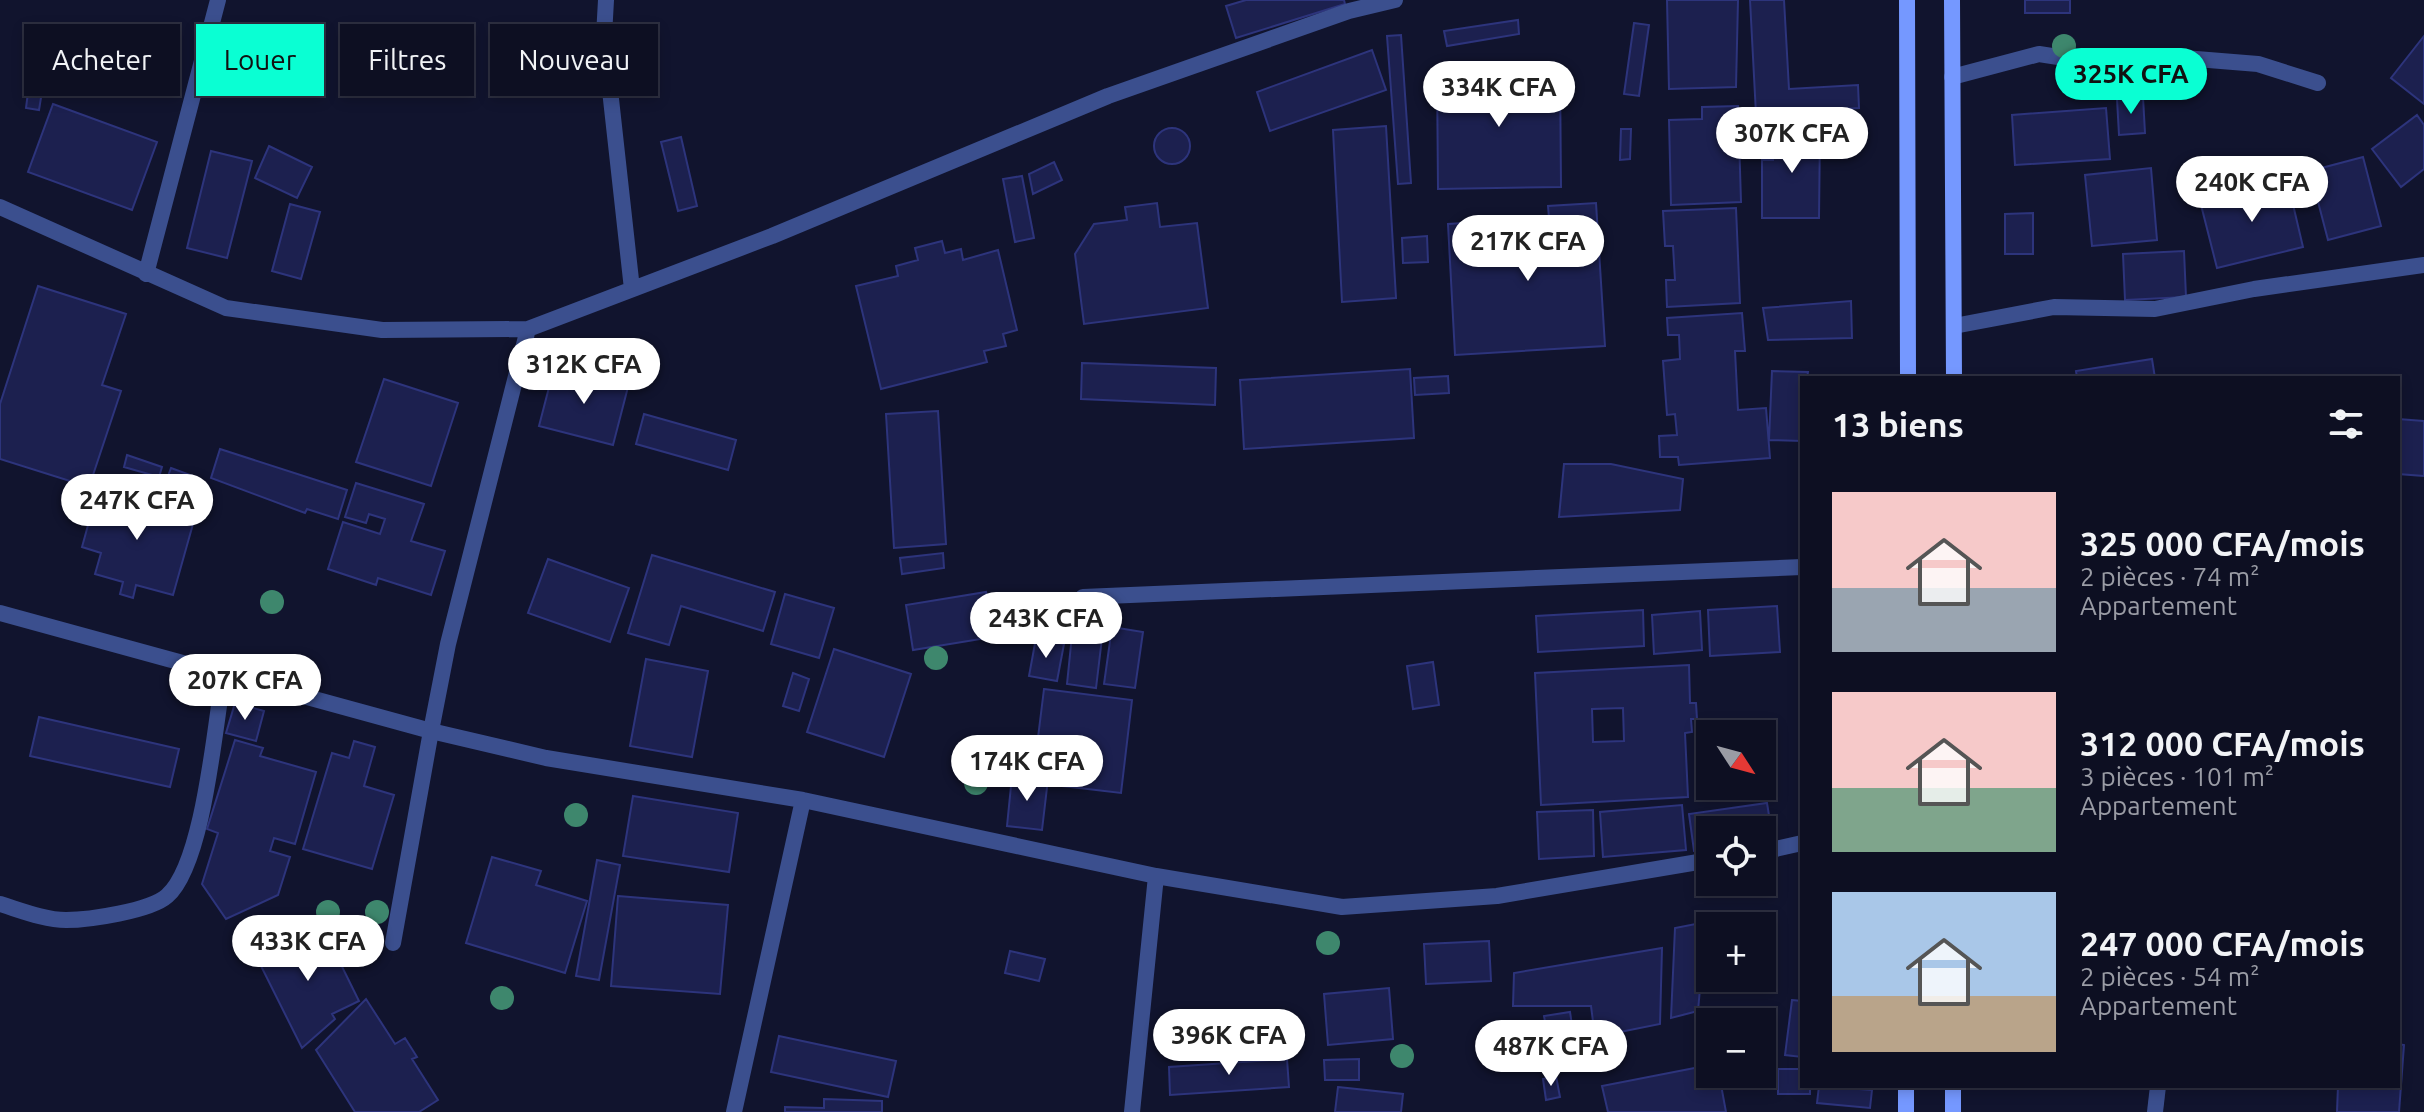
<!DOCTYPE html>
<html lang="fr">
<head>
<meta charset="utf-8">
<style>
	:root { --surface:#0d0f22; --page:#16182a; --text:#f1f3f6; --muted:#9a9ca5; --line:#2d2f40; --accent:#0affd3 }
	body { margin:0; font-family:Ubuntu,sans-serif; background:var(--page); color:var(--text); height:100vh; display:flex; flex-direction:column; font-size:30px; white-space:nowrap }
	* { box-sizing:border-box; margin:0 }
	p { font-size:26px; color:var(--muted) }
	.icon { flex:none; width:44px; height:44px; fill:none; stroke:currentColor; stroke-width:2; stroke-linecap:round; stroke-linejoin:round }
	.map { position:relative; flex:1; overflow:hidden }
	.drawer { position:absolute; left:1800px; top:376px; width:600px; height:712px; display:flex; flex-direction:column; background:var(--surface); border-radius:0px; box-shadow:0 4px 12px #0003,0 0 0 2px var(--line) }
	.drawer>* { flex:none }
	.banner { position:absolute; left:24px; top:24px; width:760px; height:72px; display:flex; gap:16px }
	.needle { width:52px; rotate:126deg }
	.tools { position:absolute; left:1696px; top:720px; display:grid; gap:16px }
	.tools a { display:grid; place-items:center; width:80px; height:80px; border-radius:0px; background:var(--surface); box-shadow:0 4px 12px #0003,0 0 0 2px var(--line); font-size:40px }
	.price { position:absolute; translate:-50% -68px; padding:0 18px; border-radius:28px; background:#fff; color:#222; font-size:26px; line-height:52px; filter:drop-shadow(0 2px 4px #0008) }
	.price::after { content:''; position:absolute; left:50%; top:48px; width:24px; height:18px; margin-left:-12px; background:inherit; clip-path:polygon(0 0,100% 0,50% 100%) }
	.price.on { background:var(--accent); color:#111 }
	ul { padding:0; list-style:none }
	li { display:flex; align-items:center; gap:24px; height:200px; padding:0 32px }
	li span { display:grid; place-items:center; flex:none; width:224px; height:160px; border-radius:0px; color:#555 }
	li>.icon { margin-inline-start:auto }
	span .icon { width:96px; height:96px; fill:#fffc; stroke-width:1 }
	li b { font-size:34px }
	h2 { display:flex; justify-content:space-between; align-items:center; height:96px; padding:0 32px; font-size:34px }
	.chip { padding:0 28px; border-radius:0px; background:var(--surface); box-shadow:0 4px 12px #0003,0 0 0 2px var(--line); font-size:28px; line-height:72px }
	.chip.on { background:var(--accent); color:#111 }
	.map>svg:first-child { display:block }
</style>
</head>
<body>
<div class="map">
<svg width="2424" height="1112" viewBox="0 0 2424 1112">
	<rect width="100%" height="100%" fill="#11142e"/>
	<path fill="#1c204f" stroke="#2d347c" stroke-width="2" fill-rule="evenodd" d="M1246,0h98l1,4 -109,34 -10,-32z
		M1667,0h71l-2,87 -67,2z
		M1750,0h34l5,89 69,-4 1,23 -103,6z
		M2025,0h45v13h-45z
		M1518,20l1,14 -72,12 -3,-15z
		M1634,23l15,2 -10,71 -15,-2z
		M1401,35l10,148 -13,1 -11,-148z
		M2424,36v68l-33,-26z
		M1372,50l14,40 -116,41 -13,-39z
		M1560,69l1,118 -123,2 -1,-119z
		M30,77l14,2 -5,31 -13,-2z
		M2143,97l2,36 -26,2 -2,-36z
		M53,104l104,38 -25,68 -104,-38z
		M1738,106l3,96 -70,3 -2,-85 33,-1v-12z
		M2106,108l4,51 -95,6 -3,-50z
		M2417,115l7,10v44l-23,18 -29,-38z
		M1386,126l10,172 -54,4 -9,-172z
		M1154 146a18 18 0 1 1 36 0a18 18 0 1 1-36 0Z
		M1621,129h10l-1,30 -10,1z
		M1773,129h47l-1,89h-57v-58h11z
		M681,137l16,69 -19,5 -17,-69z
		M269,146l43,21 -15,31 -42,-20z
		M211,151l41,10 -25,97 -40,-10z
		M2363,157l18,69 -53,14 -18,-69z
		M1054,162l8,18 -29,14 -4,-20z
		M2151,168l6,72 -65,6 -7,-71z
		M1022,176l12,62 -19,4 -12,-63z
		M2287,179l16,68 -86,21 -17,-67z
		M1157,203l3,24 37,-4 11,85 -124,16 -9,-70 19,-30 33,-4 -2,-13z
		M1596,203l9,143 -150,9 -7,-131 101,-6 -1,-12z
		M290,204l30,8 -19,67 -29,-8z
		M1736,208l4,95 -73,4 -1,-27h9l-2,-34h-8l-2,-35z
		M2033,213v41h-28v-40z
		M1427,236l1,26 -25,1 -1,-25z
		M942,241l3,12 16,-4 2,11 35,-10 19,80 -14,4 3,12 -22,5 3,11 -106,27 -25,-103 42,-10 -2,-10 22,-6 -3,-12z
		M2184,251l2,46 -61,3 -2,-46z
		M38,286l88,28 -24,71 19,6 -32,96 -89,-28v-55z
		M1851,301l1,37 -84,2 -5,-32z
		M1742,313l3,38h-10l3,59 28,-2 4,50 -91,7 -1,-8h-18l-1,-21 18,-1 -2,-21 -8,1 -4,-54 17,-2 -1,-24h-11l-1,-17z
		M2152,359l3,19h-78l-1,-7z
		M1082,363l134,5 -1,37 -134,-6z
		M554,368l74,19 -15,58 -74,-19z
		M1410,369l4,69 -170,11 -4,-69z
		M1772,371l36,1 -1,6h-5v63l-33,-1z
		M1448,376l1,17 -34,2 -1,-17z
		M384,379l74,24 -27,83 -75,-24z
		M938,411l8,133 -52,4 -8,-134z
		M644,414l92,26 -8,30 -92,-26z
		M2398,419l26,2v55l-26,-2z
		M220,449l127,41 -9,29 -31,-10 -2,4 -94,-35z
		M127,455l35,12 -3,10 -35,-10z
		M1564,464h47l72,15 -3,31 -121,7z
		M171,468l22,8 -5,15 -23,-7z
		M356,483l68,21 -13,37 34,10 -14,44 -53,-17 -2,7 -48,-16 15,-47 37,12 5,-15 -16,-5 -3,9 -21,-6z
		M98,489l84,23 -2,8 13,4 -20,71 -37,-10 -3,13 -13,-4 3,-12 -28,-8 6,-21 -19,-6z
		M943,553l1,15 -42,6 -2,-16z
		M652,555l123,37 -12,39 -82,-25 -12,39 -41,-12z
		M548,559l81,29 -19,54 -82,-29z
		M986,592l7,45 -80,13 -7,-45z
		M785,594l49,14 -15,50 -48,-14z
		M1777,606l3,46 -70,4 -2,-46z
		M1643,610l1,36 -106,6 -2,-36z
		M1700,611l2,39 -48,4 -2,-39z
		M1112,627l31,5 -8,56 -31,-4z
		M1072,635l30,3 -6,50 -29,-4z
		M1036,638l28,6 -7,37 -28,-5z
		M834,649l77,25 -27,83 -77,-25z
		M646,659l62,12 -16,86 -62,-11z
		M1433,662l6,43 -26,4 -6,-43z
		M1689,665l1,38h6l1,16h-6l1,13 -7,1 3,64 -147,8 -6,-132zM1623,708l1,33 -31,1 -1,-33z
		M793,673l16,6 -10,32 -16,-5z
		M1044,689l88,11 -11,93 -67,-8 1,-12 -21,-3z
		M235,703l29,8 -8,30 -30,-8z
		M39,717l140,32 -9,38 -140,-31z
		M235,740l28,8 -3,8 56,16 -21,72 -21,-6 -4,13 20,6 -12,38 -52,24 -24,-35 16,-51 -11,-4z
		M354,741l21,6 -11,39 30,9 -22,74 -69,-20 29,-96 17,5z
		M1012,776l36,3 -6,51 -35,-4z
		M633,796l105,17 -9,59 -106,-16z
		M1767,803l6,37 -11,1v-11h-52v19l-16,2 -5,-37z
		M1682,805l4,45 -83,7 -3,-45z
		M1593,810l1,46 -55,3 -2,-47z
		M492,857l49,14 -5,14 51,16 -22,72 -99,-30z
		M597,860l23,5 -21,115 -23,-4z
		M618,896l110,9 -8,89 -109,-8z
		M1742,915l1,11h-33v50l-9,1 -3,34 -27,7 4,-90z
		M322,926l37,75 -27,13 3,5 -33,29 -45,-90z
		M1489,941l2,40 -65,3 -2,-40z
		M1662,948l-2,76 -65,13 -4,-31h-78l1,-33z
		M1010,951l35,8 -6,22 -34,-8z
		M1389,988l4,51 -65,6 -4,-51z
		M366,999l29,45 10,-6 12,19 -5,2 26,41 -19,12h-64l-39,-62z
		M1792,1000l10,1v56l-17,-2z
		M1570,1012l6,39 -25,4 -7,-39z
		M779,1036l117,25 -8,36 -117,-25z
		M2398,1044l6,1 -5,67h-62l1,-26h60z
		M1287,1059l2,28 -119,8 -1,-28z
		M1359,1059v21h-34l-1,-20z
		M1710,1065v9h9l7,38h-118l-6,-26z
		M1778,1069h24v17h8v8h-32z
		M1556,1076l4,21 -14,3 -3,-21z
		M1819,1086l53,4 -2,18 -53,-5z
		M1338,1087l65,7 -2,18h-66z
		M824,1099l58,2v11h-97v-5l39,1z"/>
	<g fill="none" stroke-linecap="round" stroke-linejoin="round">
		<path stroke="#3b4f8e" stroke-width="16" d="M2155,1112l3,-26"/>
		<path stroke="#3b4f8e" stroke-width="16" d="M606,0l-2,36 28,253
			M1952,77l87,-23 77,12 68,-8 74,6 60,19
			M0,207l226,101 156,22 146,-1 244,-93 336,-140 241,-85 46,-11
			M146,274l72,-274
			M1954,326l100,-19 101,2 99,-20 170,-24
			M528,329l-80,315 -17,87 115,27 257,42 353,76 186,31 155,-11 213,-36
			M1083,597l719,-30
			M0,613l431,118 -38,212
			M1762,852l40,-9
			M0,904c20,6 45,16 66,16 23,0 84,-9 101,-24 37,-32 48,-173 57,-224
			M734,1112l69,-312
			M1132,1112l24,-236"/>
		<path stroke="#7598ff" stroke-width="16" d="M1907,0l1,378
			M1952,0l2,378
			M1906,1112v-26
			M1953,1112v-26"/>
	</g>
	<g fill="#3e876d">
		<circle cx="2064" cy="46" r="12"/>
		<circle cx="272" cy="602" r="12"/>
		<circle cx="936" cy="658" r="12"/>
		<circle cx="976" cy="783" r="12"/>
		<circle cx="576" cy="815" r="12"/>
		<circle cx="328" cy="912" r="12"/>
		<circle cx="377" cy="912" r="12"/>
		<circle cx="1328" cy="943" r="12"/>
		<circle cx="502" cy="998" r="12"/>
		<circle cx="1402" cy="1056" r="12"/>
	</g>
</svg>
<div class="tools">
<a><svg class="needle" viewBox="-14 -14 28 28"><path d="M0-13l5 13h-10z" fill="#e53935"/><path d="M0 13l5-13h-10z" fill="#9a9ca5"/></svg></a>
<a><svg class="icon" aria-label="locate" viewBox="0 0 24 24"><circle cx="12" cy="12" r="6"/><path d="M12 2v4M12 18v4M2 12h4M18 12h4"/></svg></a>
<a>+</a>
<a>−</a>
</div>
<b class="price on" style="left:2131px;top:116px">325K CFA</b>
<b class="price" style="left:1499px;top:129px">334K CFA</b>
<b class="price" style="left:1792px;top:175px">307K CFA</b>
<b class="price" style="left:2252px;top:224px">240K CFA</b>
<b class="price" style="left:1528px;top:283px">217K CFA</b>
<b class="price" style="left:584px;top:406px">312K CFA</b>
<b class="price" style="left:137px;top:542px">247K CFA</b>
<b class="price" style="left:1046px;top:660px">243K CFA</b>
<b class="price" style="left:245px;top:722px">207K CFA</b>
<b class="price" style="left:1027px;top:803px">174K CFA</b>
<b class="price" style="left:308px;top:983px">433K CFA</b>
<b class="price" style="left:1229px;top:1077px">396K CFA</b>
<b class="price" style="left:1551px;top:1088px">487K CFA</b>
<div class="banner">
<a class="chip">Acheter</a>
<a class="chip on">Louer</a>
<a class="chip">Filtres</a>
<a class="chip">Nouveau</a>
</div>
<section class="drawer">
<h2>13 biens<svg class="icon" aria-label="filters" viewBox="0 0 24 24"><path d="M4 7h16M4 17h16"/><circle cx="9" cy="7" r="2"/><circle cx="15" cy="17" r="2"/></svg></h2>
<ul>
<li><span style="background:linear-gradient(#f6c9c9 60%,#9aa5b1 0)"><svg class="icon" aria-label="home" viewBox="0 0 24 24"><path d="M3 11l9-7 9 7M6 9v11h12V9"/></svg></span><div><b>325 000 CFA/mois</b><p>2 pièces · 74 m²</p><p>Appartement</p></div></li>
<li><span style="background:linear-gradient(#f6c9c9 60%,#7fa58c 0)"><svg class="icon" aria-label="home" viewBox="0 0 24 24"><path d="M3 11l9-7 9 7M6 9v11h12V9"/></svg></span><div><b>312 000 CFA/mois</b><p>3 pièces · 101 m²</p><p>Appartement</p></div></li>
<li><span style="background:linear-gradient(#a9c7e8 65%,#b9a48a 0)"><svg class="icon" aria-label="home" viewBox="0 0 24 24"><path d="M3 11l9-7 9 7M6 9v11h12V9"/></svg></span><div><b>247 000 CFA/mois</b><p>2 pièces · 54 m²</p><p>Appartement</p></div></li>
</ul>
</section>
</div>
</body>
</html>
